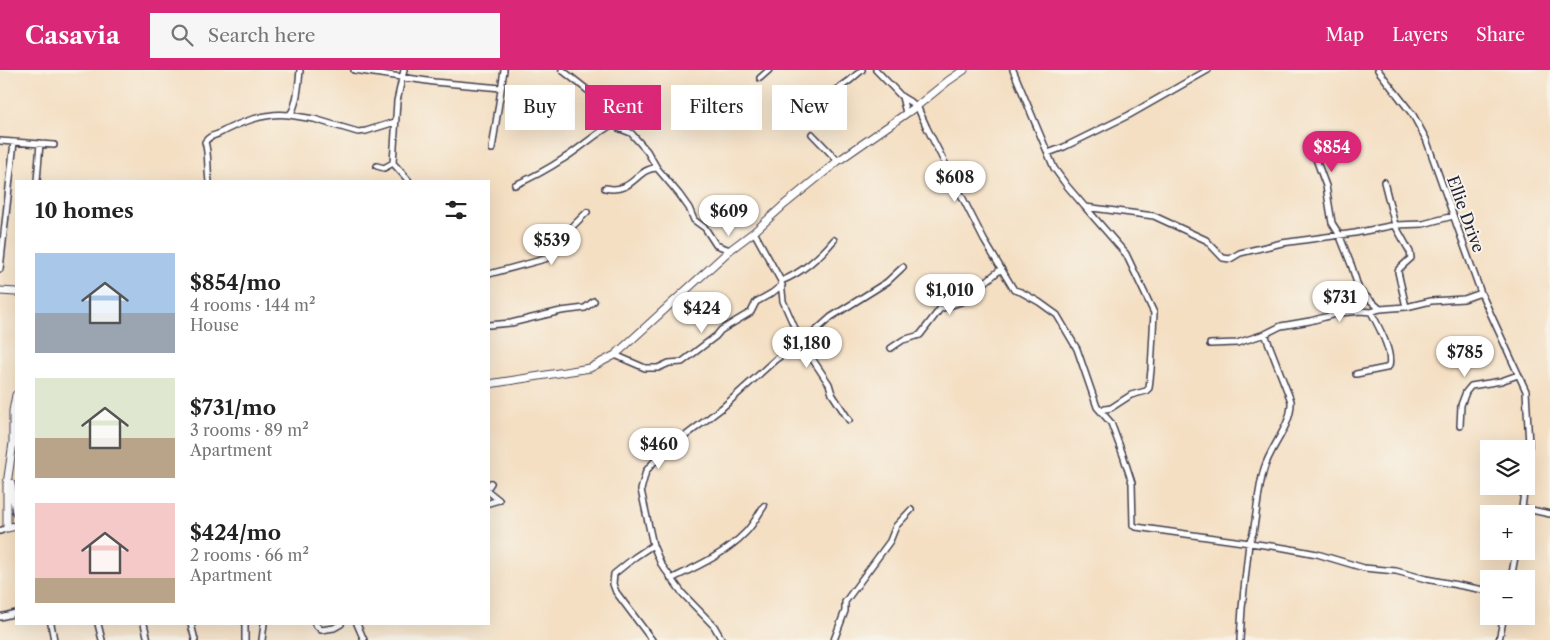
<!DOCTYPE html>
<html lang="en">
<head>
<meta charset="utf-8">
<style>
	:root { --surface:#fff; --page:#f6f6f6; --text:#222; --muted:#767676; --accent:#db2777 }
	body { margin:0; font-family:"Libre Caslon Text",serif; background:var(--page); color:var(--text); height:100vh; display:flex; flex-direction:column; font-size:19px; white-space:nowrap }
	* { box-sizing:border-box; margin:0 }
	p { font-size:16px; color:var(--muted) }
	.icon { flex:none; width:28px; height:28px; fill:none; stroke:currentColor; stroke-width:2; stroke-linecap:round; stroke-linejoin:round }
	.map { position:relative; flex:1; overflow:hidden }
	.drawer { position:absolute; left:15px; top:110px; width:475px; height:445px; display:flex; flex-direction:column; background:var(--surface); border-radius:0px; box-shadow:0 5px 20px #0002 }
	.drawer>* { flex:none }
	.hud { position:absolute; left:505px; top:15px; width:475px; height:45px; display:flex; gap:10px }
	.buttons { position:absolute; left:1480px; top:370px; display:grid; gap:10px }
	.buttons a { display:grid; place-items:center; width:55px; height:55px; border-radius:0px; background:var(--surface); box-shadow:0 5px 20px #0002; font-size:25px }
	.price { position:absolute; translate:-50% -42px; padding:0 11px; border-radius:18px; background:#fff; color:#222; font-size:16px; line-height:32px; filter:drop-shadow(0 1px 2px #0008) }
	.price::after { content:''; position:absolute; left:50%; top:30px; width:15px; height:11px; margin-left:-8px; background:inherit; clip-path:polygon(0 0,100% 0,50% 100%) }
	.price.on { background:var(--accent); color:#fff }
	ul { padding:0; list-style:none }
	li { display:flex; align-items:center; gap:15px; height:125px; padding:0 20px }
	li span { display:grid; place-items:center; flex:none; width:140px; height:100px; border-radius:0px; color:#555 }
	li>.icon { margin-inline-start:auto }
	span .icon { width:60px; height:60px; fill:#fffc; stroke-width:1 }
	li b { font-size:21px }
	h2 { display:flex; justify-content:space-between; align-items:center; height:60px; padding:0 20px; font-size:21px }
	.chip { padding:0 18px; border-radius:0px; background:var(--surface); box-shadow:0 5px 20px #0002; font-size:18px; line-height:45px }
	.chip.on { background:var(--accent); color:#fff }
	header { display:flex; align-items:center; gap:30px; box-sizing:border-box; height:70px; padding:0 25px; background:var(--accent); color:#fff }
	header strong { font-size:24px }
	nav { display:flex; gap:28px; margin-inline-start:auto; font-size:18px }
	.search { width:350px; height:45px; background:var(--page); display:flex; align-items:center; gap:12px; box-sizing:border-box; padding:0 18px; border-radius:0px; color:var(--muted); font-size:19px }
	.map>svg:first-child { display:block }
</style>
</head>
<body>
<header>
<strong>Casavia</strong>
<div class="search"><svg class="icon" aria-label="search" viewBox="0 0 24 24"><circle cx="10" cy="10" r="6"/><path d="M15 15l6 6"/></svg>Search here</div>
<nav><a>Map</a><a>Layers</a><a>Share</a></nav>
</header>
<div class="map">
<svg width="1550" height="570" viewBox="0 0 1550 570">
	<rect width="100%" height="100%" fill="#f7f3e8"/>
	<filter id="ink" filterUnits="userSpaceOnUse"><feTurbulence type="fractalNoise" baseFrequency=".02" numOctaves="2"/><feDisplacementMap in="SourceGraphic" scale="10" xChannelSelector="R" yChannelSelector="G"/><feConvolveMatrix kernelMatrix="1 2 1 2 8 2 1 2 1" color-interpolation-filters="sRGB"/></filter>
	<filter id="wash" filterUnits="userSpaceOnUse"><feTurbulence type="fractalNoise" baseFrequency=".0096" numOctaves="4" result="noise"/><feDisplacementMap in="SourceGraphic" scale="20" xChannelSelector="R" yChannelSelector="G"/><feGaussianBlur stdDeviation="1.12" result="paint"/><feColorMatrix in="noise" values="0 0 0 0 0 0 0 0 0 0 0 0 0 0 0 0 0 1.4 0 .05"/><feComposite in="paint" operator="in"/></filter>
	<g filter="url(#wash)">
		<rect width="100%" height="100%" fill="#f4dfc3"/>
	</g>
	<g filter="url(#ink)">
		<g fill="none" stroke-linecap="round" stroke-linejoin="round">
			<g stroke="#423e4f" stroke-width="8">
				<path id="minor" d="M354,0l80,12 67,6
					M404,0l-7,31 -4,62 16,18
					M562,0l28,22 23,24 2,7 3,5 13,5 16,18 10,17 22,26 10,14 5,12 11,8 11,17 14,5
					M876,0l26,27 15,9 10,22 57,112 30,50 7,2 18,10 18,13 20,34 20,58 14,16 12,32 9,28 1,42 3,2 149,21 32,6 47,14 32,3 30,8 63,12
					M1013,0l41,98 13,18 18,21 69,9 52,24 17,18 7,1 10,-6 42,-10 73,-10 40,-8 28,-1 30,-8
					M1378,0l35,45 13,24 55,154 45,98 3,54 -3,34
					M760,8l9,-8
					M902,27l4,16
					M812,32c19,-7 35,-18 50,-32
					M289,45l25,4 44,13 8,-1 29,-9
					M812,64l26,27
					M0,71l54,4
					M492,79l12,-79
					M1048,83l16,-6 65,-32 79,-45
					M1316,89l10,27 6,37 7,11 13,33 7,23 21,19
					M377,96l7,2 9,-5
					M37,111l3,-38
					M209,111c-2,-12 0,-27 -4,-39 3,-5 7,-6 13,-8 20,-11 48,-22 71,-19 8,-6 10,-34 11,-45
					M1384,112l11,43 15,27 1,6 -12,11 -1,3 8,35
					M515,115c16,-7 33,-16 48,-26 18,-11 33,-26 52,-36
					M605,118c29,6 31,-20 52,-20
					M1085,137l41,47 28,59 -3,57 -2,18 -3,3 -15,4 -20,13 -11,2
					M754,162l27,49 2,20 18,41 28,42 3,10 17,26
					M0,199l14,-127
					M489,204l56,-15 7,-4 20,-28 15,-15
					M781,211c19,-7 40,-25 53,-41
					M489,255l22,-2 50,-12 24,-3 9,-7
					M1210,274l27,-1 28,-9 16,-8 29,-5 30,-8 21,-2 10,1
					M891,278l12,-8 17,-5 20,-26 27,-9 14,-10 2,-6 18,-15
					M615,285l30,13h13l11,-5 13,-1 34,-26 5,-6 30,-18 5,-10 16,-9 10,-8
					M1356,304l30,-6 3,-2c4,-15 -11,-40 -18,-54l9,-3 26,-2 25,-6 33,-2 17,-6
					M1460,356l1,-21 5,-13 5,-6 30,-5 17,-6
					M489,416l2,-3
					M489,422l10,8
					M489,433l10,-3
					M1522,438l28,6
					M1521,444l4,-28
					M0,461l7,-3
					M671,509c27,-13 54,-25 75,-47 7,-7 12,-17 18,-26
					M1511,509l5,-28
					M0,547l16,-4
					M51,554l3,16
					M98,554l4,16
					M144,554l4,16
					M191,554l4,16
					M245,554v16
					M315,554l6,6 13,-2 7,-4
					M357,554l7,16
					M262,570l2,-16
					M652,570l-36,-48 -3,-8 1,-10 21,-17 18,-12
					M722,570l-8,-14 -31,-32 -22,-30 -8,-19 -12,-55 5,-19 14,-16 62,-47 53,-48 37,-26 19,-17 56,-35 16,-15
					M834,570l11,-29v-9l45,-61 6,-15 15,-16
					M1240,570l2,-32 7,-65 4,-10c4,-21 5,-44 11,-64 7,-24 28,-43 27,-68l-26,-67
					M1499,570l5,-24"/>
			</g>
			<g stroke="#423e4f" stroke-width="9">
				<path id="secondary" d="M0,221l16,1
					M489,314l101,-16 25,-13 115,-105 24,-18 31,-28 53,-43 79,-55 31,-25 16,-11
					M16,325l-3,16v32l-6,41v44l9,-2
					M11,413l5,29"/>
			</g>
			<use href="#minor" stroke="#fff" stroke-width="5"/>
			<use href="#secondary" stroke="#fff" stroke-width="7"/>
		</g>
	</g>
	<g text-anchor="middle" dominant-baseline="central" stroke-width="4" stroke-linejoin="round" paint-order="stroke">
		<g font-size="16" fill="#22223b" stroke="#f7f3e8">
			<text transform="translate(1466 144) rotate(70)">Ellie Drive</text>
		</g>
	</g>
</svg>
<div class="buttons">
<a><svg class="icon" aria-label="layers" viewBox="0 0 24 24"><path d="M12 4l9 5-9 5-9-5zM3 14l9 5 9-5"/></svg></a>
<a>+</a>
<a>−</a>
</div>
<b class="price on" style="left:1332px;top:103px">$854</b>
<b class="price" style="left:955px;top:133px">$608</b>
<b class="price" style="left:729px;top:167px">$609</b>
<b class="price" style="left:552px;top:196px">$539</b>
<b class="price" style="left:950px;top:246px">$1,010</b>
<b class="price" style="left:1340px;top:253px">$731</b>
<b class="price" style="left:702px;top:264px">$424</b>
<b class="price" style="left:807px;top:299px">$1,180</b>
<b class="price" style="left:1465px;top:308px">$785</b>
<b class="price" style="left:659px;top:400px">$460</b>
<div class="hud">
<a class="chip">Buy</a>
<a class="chip on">Rent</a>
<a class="chip">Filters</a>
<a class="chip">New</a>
</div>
<section class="drawer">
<h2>10 homes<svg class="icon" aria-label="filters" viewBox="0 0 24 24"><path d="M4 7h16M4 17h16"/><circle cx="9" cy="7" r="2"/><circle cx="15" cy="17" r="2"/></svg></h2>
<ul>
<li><span style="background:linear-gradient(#a9c7e8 60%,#9aa5b1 0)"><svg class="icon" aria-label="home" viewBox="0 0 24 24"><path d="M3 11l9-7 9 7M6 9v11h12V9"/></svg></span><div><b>$854/mo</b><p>4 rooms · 144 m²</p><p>House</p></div></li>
<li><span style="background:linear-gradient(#dfe7d0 60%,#b9a48a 0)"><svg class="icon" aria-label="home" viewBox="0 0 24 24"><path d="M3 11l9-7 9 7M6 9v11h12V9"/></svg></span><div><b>$731/mo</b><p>3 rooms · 89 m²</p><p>Apartment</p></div></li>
<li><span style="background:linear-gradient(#f6c9c9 75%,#b9a48a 0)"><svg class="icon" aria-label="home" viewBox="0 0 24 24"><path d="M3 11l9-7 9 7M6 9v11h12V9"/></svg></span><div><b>$424/mo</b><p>2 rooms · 66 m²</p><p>Apartment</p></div></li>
</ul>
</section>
</div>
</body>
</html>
